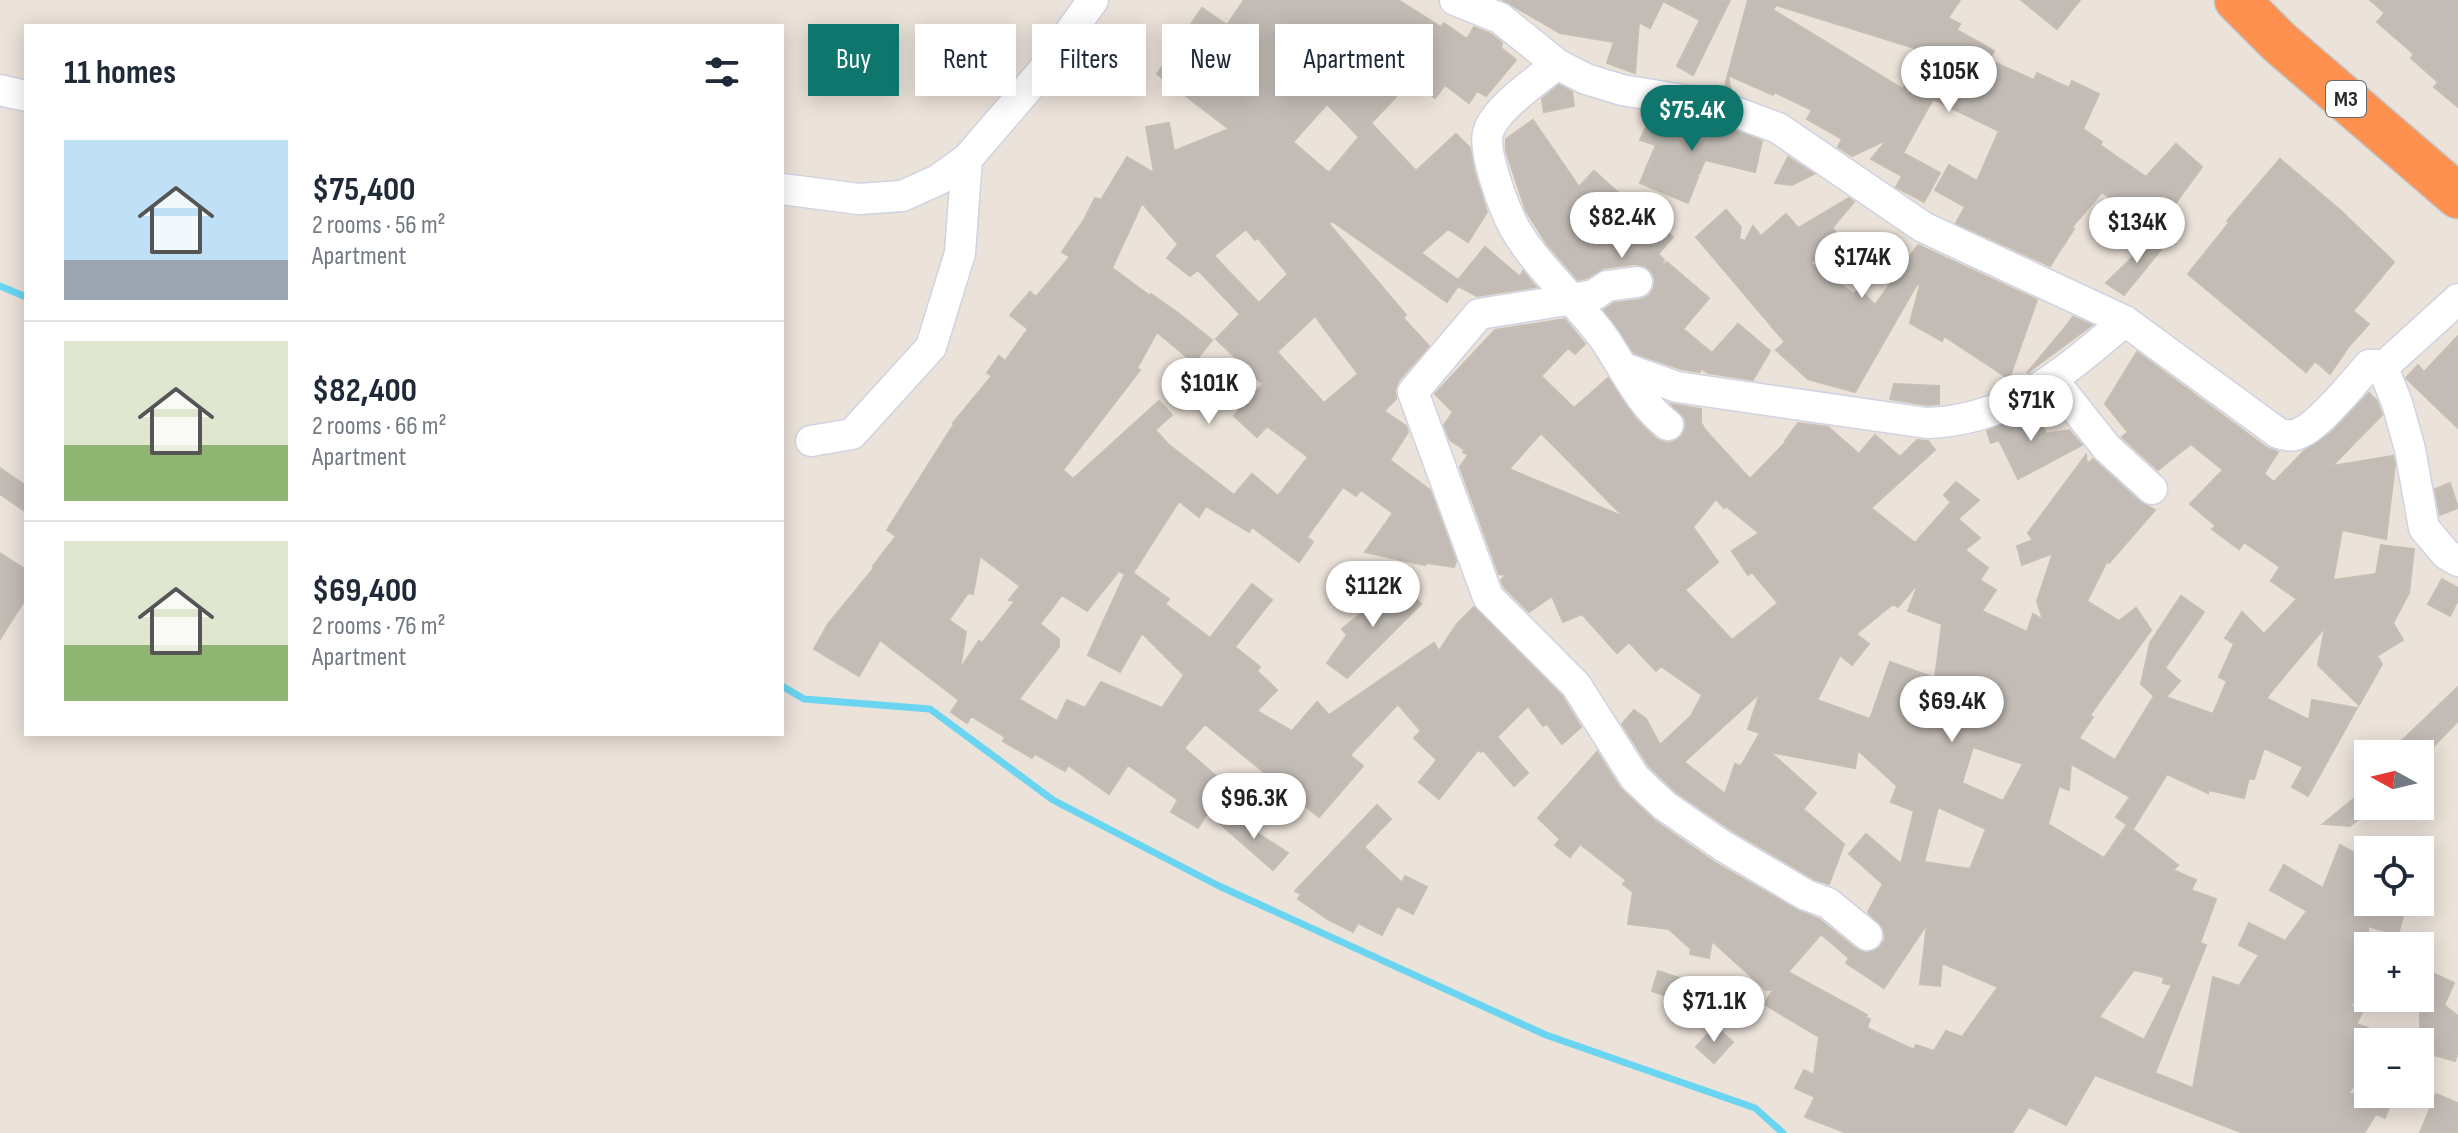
<!DOCTYPE html>
<html lang="en">
<head>
<meta charset="utf-8">
<style>
	:root { --surface:#fff; --page:#f6f6f7; --text:#1f2937; --muted:#747a83; --line:#e0e1e3; --accent:#0f766e }
	body { margin:0; font-family:"Sofia Sans Condensed",sans-serif; background:var(--page); color:var(--text); height:100vh; display:flex; flex-direction:column; font-size:30px; white-space:nowrap }
	* { box-sizing:border-box; margin:0 }
	p { font-size:26px; color:var(--muted) }
	.icon { flex:none; width:44px; height:44px; fill:none; stroke:currentColor; stroke-width:2; stroke-linecap:round; stroke-linejoin:round }
	.map { position:relative; flex:1; overflow:hidden }
	.details { position:absolute; left:24px; top:24px; width:760px; height:712px; display:flex; flex-direction:column; background:var(--surface); border-radius:0px; box-shadow:0 4px 20px #0003 }
	.details>* { flex:none }
	.guide { position:absolute; left:808px; top:24px; width:760px; height:72px; display:flex; gap:16px }
	.needle { width:52px; rotate:278deg }
	.fabs { position:absolute; left:2354px; top:740px; display:grid; gap:16px }
	.fabs a { display:grid; place-items:center; width:80px; height:80px; border-radius:0px; background:var(--surface); box-shadow:0 4px 20px #0003; font-size:40px }
	.price { position:absolute; translate:-50% -68px; padding:0 18px; border-radius:28px; background:#fff; color:#222; font-size:26px; line-height:52px; filter:drop-shadow(0 2px 4px #0008) }
	.price::after { content:''; position:absolute; left:50%; top:48px; width:24px; height:18px; margin-left:-12px; background:inherit; clip-path:polygon(0 0,100% 0,50% 100%) }
	.price.selected { background:var(--accent); color:#fff }
	ul { padding:0; list-style:none }
	li { display:flex; align-items:center; gap:24px; height:200px; padding:0 40px }
	li+li { border-top:2px solid var(--line) }
	li span { display:grid; place-items:center; flex:none; width:224px; height:160px; border-radius:0px; color:#555 }
	li>.icon { margin-inline-start:auto }
	span .icon { width:96px; height:96px; fill:#fffc; stroke-width:1 }
	li b { font-size:34px }
	h2 { display:flex; justify-content:space-between; align-items:center; height:96px; padding:0 40px; font-size:34px }
	.tag { padding:0 28px; border-radius:0px; background:var(--surface); box-shadow:0 4px 20px #0003; font-size:28px; line-height:72px }
	.tag.selected { background:var(--accent); color:#fff }
	.map>svg:first-child { display:block }
</style>
</head>
<body>
<div class="map">
<svg width="2458" height="1133" viewBox="0 0 2458 1133">
	<rect width="100%" height="100%" fill="#ebe2d9"/>
	<g fill="none" stroke-linecap="round" stroke-linejoin="round">
		<path stroke="#69d5f1" stroke-width="7" d="M0,286l26,11
			M782,686l22,13 126,10 123,91 166,86 327,149 209,73 28,25"/>
	</g>
	<path fill="#c3bcb6" stroke="#c6beb3" stroke-width="2" fill-rule="evenodd" d="M1244,0h154l43,27 3,-4 23,16 7,-12 17,7 11,9 -1,5 15,12 -30,36 -9,-5 -8,12 -24,-18 -10,13 -28,-21 -12,21 -24,25 45,48 40,-37 14,14 4,23 13,41 -19,30 -20,-13 -27,24 37,27 27,-33 35,30 3,-6 13,16 -59,9 -19,-10 -11,16 -115,-81 -3,3 77,91 -3,3 26,28 -30,34 -4,10 1,9 -12,12 22,15 2,6 -18,28 40,30 26,71 -2,6 -28,-4 -1,2 -60,-13 28,-39 -32,-23 -5,6 -13,-9 -36,50 6,5 -14,20 -47,-35 -3,5 -43,-26 -7,11 -20,-16 -46,72 36,26 -4,5 45,34 42,-54 20,16 -37,47 25,20 -3,4 20,19 -20,21 35,20 25,-29 12,13 105,-72 5,8 18,-27 17,-17 88,89 19,31 -19,17 -15,-20 -4,2 -15,-20 -31,31 31,36 -14,13 -31,-36 -2,2 -3,-2 -39,49 -20,-17 18,-22 -23,-22 7,-7 -23,-27 -48,51 13,11 -44,51 -114,-93 -21,24 41,36 -27,44 -27,-16 7,-12 -50,-35 -19,29 -41,-29 -3,6 -30,-17 -3,4 -29,-17 2,-4 -34,-21 -4,7 -16,-11 8,-12 -79,-60 -21,36 -45,-27 14,-25 46,-56 -1,-2 23,-30 -9,-6 67,-106 -1,-1 39,-47 -5,-3 12,-17 6,5 23,-32 -18,-14 20,-23 6,5 34,-40 -8,-5 22,-32 11,-22 6,2 26,-43 27,16 -8,-46 23,-4 5,28 55,-22 -72,-55 45,-66 25,17zM1327,104l32,33 -30,36 -36,-31zM1142,203l36,41 -11,14 23,18 8,-6 42,44 -24,25 47,45 -29,32 23,21 10,-11 41,31 -30,39 -26,-22 -18,21 -65,-50 -14,-15 17,-15 -13,-14 -86,78 -10,-9 77,-100 -3,-2 20,-36 37,31 18,-23 -34,-27 -27,-19 -1,2 -38,-28zM1246,229l9,11 3,-2 30,36 -29,29 -45,-47zM1315,316l43,58 -34,29 -47,-51zM980,556l40,30 -11,14 6,1 -33,42 -3,-2 -19,28 6,-37 -17,-12 19,-27 5,1zM1119,571l6,3 -37,81 32,17 22,-39 42,42 -22,33 -61,-26 -16,26 -18,-8 -10,21 -38,-22 40,-52v-8l-19,-15 22,-29 25,16z
		M1503,0h227l-37,75 -16,-9 23,-46 -37,-19 -13,27 -11,-6 -4,51 -28,-10 7,-21 -54,-9z
		M1748,0h212l-12,18 12,6 -3,6 37,21 -5,9 45,20 3,-7 32,15 3,-7 27,13 -16,35 19,13 -2,3 46,32 30,-33 26,23 -46,63 -54,-38 -30,35 2,2 -24,37 -94,-43 9,-16 -30,-17 14,-25 28,16 22,-50 -66,-32 -30,54 37,20 -16,29 -28,-15 6,-11 -31,-17 17,-20 -36,17 -14,-9 4,-8 -35,-20 5,-9 -38,-18 -1,3 -45,-20 3,16 -7,-2zM1776,5l148,46 -21,38 -130,-79z
		M2021,0h59l-23,29z
		M2370,0h88v107l-24,-20 4,-5 -27,-24 3,-4 -37,-32 8,-9z
		M1559,85l13,7 2,14 -30,6 -2,-13z
		M1653,113l61,10 48,18 -7,31 -50,-12 -6,14 -5,-1 4,4 -10,26 -48,-20 16,-38 -16,-5z
		M1533,120l46,67 15,-16 38,34 1,-4 40,36 -15,17 6,6 -3,8 6,-6 42,36 -26,31 29,24 26,-29 32,27 -17,29 -45,-7 -8,-5v4l-19,-3 -47,-16 -30,-43 10,-7 25,-3 10,-4 5,-8 1,-9 -3,-7 -7,-6 -10,-2 -31,4 -17,10 -9,2 -31,-36 -21,-33 -20,-60v-12z
		M1788,157l26,17 -22,11 -17,-2z
		M2280,159l61,52 53,51 -41,49 16,13 -20,22 -19,28 -15,-13 -9,11 -118,-98 41,-51 -2,-2z
		M1849,198l5,4 -22,26 8,9 -29,26 43,31 5,-5 16,16 43,-60 119,55 -28,79 -65,-43 -2,5 -32,-18 10,-38 -3,-1 -62,108 -47,-13 -32,-29 9,-8 -89,-105 30,-27 15,17 -2,12 6,2 8,-15 8,10 25,-22 12,14z
		M2158,232l10,9 -44,54 -18,-12z
		M2073,317l19,8 -65,48 35,-42z
		M1565,319l20,25 -10,10 -7,-6 -27,28 33,32 34,-30 27,40 21,21 10,4 7,-1 8,-5 5,-10 -1,-9 -14,-14 30,5v14l5,8 44,48 36,-37 -1,-1 13,-18 30,4 31,27 16,-19 25,22 17,-17 11,1 7,9 -64,58 44,35 36,-41 -7,-7 12,-13 23,18 -21,19 22,19 -15,12 23,18 -8,12 16,10 -14,21 45,21 6,-18 10,6 -6,-19 16,-48 -31,12 -5,-19 16,-6 -5,-7 58,-78 1,9 6,-5 47,43 15,8 -46,53 -2,-2 -20,40 32,20 17,-13 15,22 -61,85 3,2 -14,21 36,22 39,-64 -13,-12 9,-41 31,-47 23,16 -39,56 15,13 -14,16 47,17 14,-33 -8,-4 15,-33 -9,-6 17,-26 22,22 33,-35 -26,-18 9,-14 -36,-25 -5,7 -27,-20 4,-3 -26,-22 33,-34 -32,-26 -33,26 -36,-33 6,-5 -23,-28 32,-52 130,96 11,4 -14,22 10,8 30,-31 27,-18 38,-40 8,8 5,14 -50,51 61,-10 2,9 -9,74 -44,-9 -9,50 43,-6 5,-29 33,4 -5,44 -16,30 10,17 -26,16 5,8 -23,41 -41,-40 7,-38 -59,71 43,22 3,-20 45,8 -49,88 -16,-9 11,-20 -39,-19 -10,31 -5,-1 -5,20 -35,-8 -1,3 -41,-19 -34,55 -17,-12 14,-20 -59,-33 -2,26 -10,-4 -11,38 56,34 23,-33 51,40 -5,5 23,10 -5,10 25,9 -16,44 6,2 -51,128 38,15 20,-111 26,9 20,-31 -20,-10 10,-22 36,18 22,-30 -37,-21 14,-25 39,23 17,-43 28,15v15l-11,29 46,12 -5,19 -30,-9v45l-17,35 12,5 -7,13 12,4v37l-20,29h46l-9,24 -9,-4 -12,19h-121l-148,-58 -29,50 -37,-18 -17,26h-165l-42,-16 10,-20 -20,-9 9,-18 10,5 5,-38 -55,-33 9,-14h-7l-54,-49 -3,17 -19,-4 1,-5 -22,-20 -41,-5 5,-32 -10,-8 3,-4 -46,-36 -10,13 -15,-12 5,-6 -22,-21 59,-66 23,36 35,33 59,41 83,48 22,9 37,30 9,4 9,-2 6,-4 5,-8 -2,-11 -15,-16 15,-28 -34,-30 17,-20 35,30 13,-53 -23,-9 6,-16 -39,-36 -3,18 -85,-16 46,41 -13,16 41,35 -15,40 -15,-5 -81,-48 -57,-39 -27,-26 -27,-42 12,-14 12,9 14,26 31,-29 11,-21 -41,-29 -5,5 -27,-29 -12,11 -35,-39 -19,8 -11,-26 -23,16 -25,-25 -3,-7 5,-5 -7,-1 -39,-107 8,-12 -5,-3 2,-2 -15,-10 -6,-15 9,-13 -18,-18 60,-64zM1541,433l83,84 -115,-48zM1716,499l8,9 2,-2 33,27 -27,18 16,24 4,-3 26,31 -46,37 -47,-50 33,-28 -25,-35zM1919,582l-11,29 34,13 -7,54 -45,-16 -20,57 -53,-19 23,-45 12,10 17,-21 -13,-10 37,-30 5,3zM1760,693l-12,36 12,4 -19,33 -6,-2 -10,30 -41,-32zM1973,747l50,17 -20,37 -41,-18zM1938,807l48,22 -16,40 -46,-7zM1927,924l-7,60 20,2 2,-23 56,24 -36,50 -16,-6 -12,20 -18,-6 -2,5 -47,-22 3,-9 -5,-2 2,-2 -79,-43 33,-38 28,24 -3,5 38,25zM2134,970l30,7 -1,6 9,2 -28,55 -45,-23z
		M2458,336v92l-52,-50 12,-13 6,7z
		M1894,384l45,2v18l-12,1 -37,-6z
		M2037,409l9,25 23,-4 13,15 -64,34 -19,-39 -8,3 -4,-12z
		M0,468l26,18v26l-26,-18z
		M2450,483l8,25 -18,7 -5,-26z
		M0,553l26,17v28l-26,41z
		M2442,579l16,9v12l-8,16 -22,-12z
		M1399,583l22,21 -74,74 -20,-15 20,-28 -5,-6z
		M2458,687v34l-32,33h-38z
		M2368,787v10l-8,21 -10,8 -27,-2z
		M1377,805l14,14 -27,28 38,36 3,-7 22,11 -14,27 -16,-8 -15,29 -24,-12 -5,9 -24,-12 -31,-21 3,-5 -6,-3z
		M1224,812l64,41 -15,17 -56,-49z
		M2420,967l34,16 -10,22 14,11v35l-3,10 -35,-10z
		M1658,971l36,12 -7,20 -35,-12z
		M1715,1026l18,16 -19,21 -18,-16z
		M2436,1094l22,9v30h-38z"/>
	<g fill="none" stroke-linecap="round" stroke-linejoin="round">
		<g stroke="#cfd3e2" stroke-width="33">
			<path id="street" d="M1455,0l45,18 57,46 29,15 36,11 97,16 59,22 145,99 202,94 153,112c8,3 16,4 24,-1 20,-10 51,-49 67,-67h8l8,8 12,30 13,46 14,79 22,26 12,7
				M1557,64c-19,16 -63,45 -69,69 -5,20 16,75 26,94 21,38 62,73 89,110 20,28 36,67 65,88
				M0,90l26,6
				M782,189l77,10 43,-3 36,-16 29,-21 74,-86 52,-73
				M1637,282l-30,4 -13,9 -21,4 -94,15 -66,78 75,205 88,88 59,93 30,28 58,40 83,49 22,8 39,32
				M1624,368l53,19 250,36c85,-3 137,-51 198,-102
				M2382,368l76,-69
				M2053,380l54,68 45,41
				M811,441l41,-7 79,-87 29,-94 7,-94"/>
		</g>
		<g stroke="#c3c3c3" stroke-width="47">
			<path id="highway" d="M2237,0l42,42 179,154"/>
		</g>
		<use href="#street" stroke="#fff" stroke-width="30"/>
		<use href="#highway" stroke="#ff9150" stroke-width="44"/>
	</g>
	<g text-anchor="middle" dominant-baseline="central" stroke-width="7" stroke-linejoin="round" paint-order="stroke">
		<rect fill="#fff" stroke="#686868" stroke-width="2" x="2326" y="81" width="40" height="36" rx="6"/>
		<g font-size="22" font-weight="bold" fill="#282828">
			<text x="2346" y="99">M3</text>
		</g>
	</g>
</svg>
<div class="fabs">
<a><svg class="needle" viewBox="-14 -14 28 28"><path d="M0-13l5 13h-10z" fill="#e53935"/><path d="M0 13l5-13h-10z" fill="#747a83"/></svg></a>
<a><svg class="icon" aria-label="locate" viewBox="0 0 24 24"><circle cx="12" cy="12" r="6"/><path d="M12 2v4M12 18v4M2 12h4M18 12h4"/></svg></a>
<a>+</a>
<a>−</a>
</div>
<b class="price" style="left:1949px;top:114px">$105K</b>
<b class="price selected" style="left:1692px;top:153px">$75.4K</b>
<b class="price" style="left:1622px;top:260px">$82.4K</b>
<b class="price" style="left:2137px;top:265px">$134K</b>
<b class="price" style="left:1862px;top:300px">$174K</b>
<b class="price" style="left:1209px;top:426px">$101K</b>
<b class="price" style="left:2031px;top:443px">$71K</b>
<b class="price" style="left:1373px;top:629px">$112K</b>
<b class="price" style="left:1952px;top:744px">$69.4K</b>
<b class="price" style="left:1254px;top:841px">$96.3K</b>
<b class="price" style="left:1714px;top:1044px">$71.1K</b>
<div class="guide">
<a class="tag selected">Buy</a>
<a class="tag">Rent</a>
<a class="tag">Filters</a>
<a class="tag">New</a>
<a class="tag">Apartment</a>
</div>
<section class="details">
<h2>11 homes<svg class="icon" aria-label="filters" viewBox="0 0 24 24"><path d="M4 7h16M4 17h16"/><circle cx="9" cy="7" r="2"/><circle cx="15" cy="17" r="2"/></svg></h2>
<ul>
<li><span style="background:linear-gradient(#bfe0f5 75%,#9aa5b1 0)"><svg class="icon" aria-label="home" viewBox="0 0 24 24"><path d="M3 11l9-7 9 7M6 9v11h12V9"/></svg></span><div><b>$75,400</b><p>2 rooms · 56 m²</p><p>Apartment</p></div></li>
<li><span style="background:linear-gradient(#dfe7d0 65%,#8fb573 0)"><svg class="icon" aria-label="home" viewBox="0 0 24 24"><path d="M3 11l9-7 9 7M6 9v11h12V9"/></svg></span><div><b>$82,400</b><p>2 rooms · 66 m²</p><p>Apartment</p></div></li>
<li><span style="background:linear-gradient(#dfe7d0 65%,#8fb573 0)"><svg class="icon" aria-label="home" viewBox="0 0 24 24"><path d="M3 11l9-7 9 7M6 9v11h12V9"/></svg></span><div><b>$69,400</b><p>2 rooms · 76 m²</p><p>Apartment</p></div></li>
</ul>
</section>
</div>
</body>
</html>
